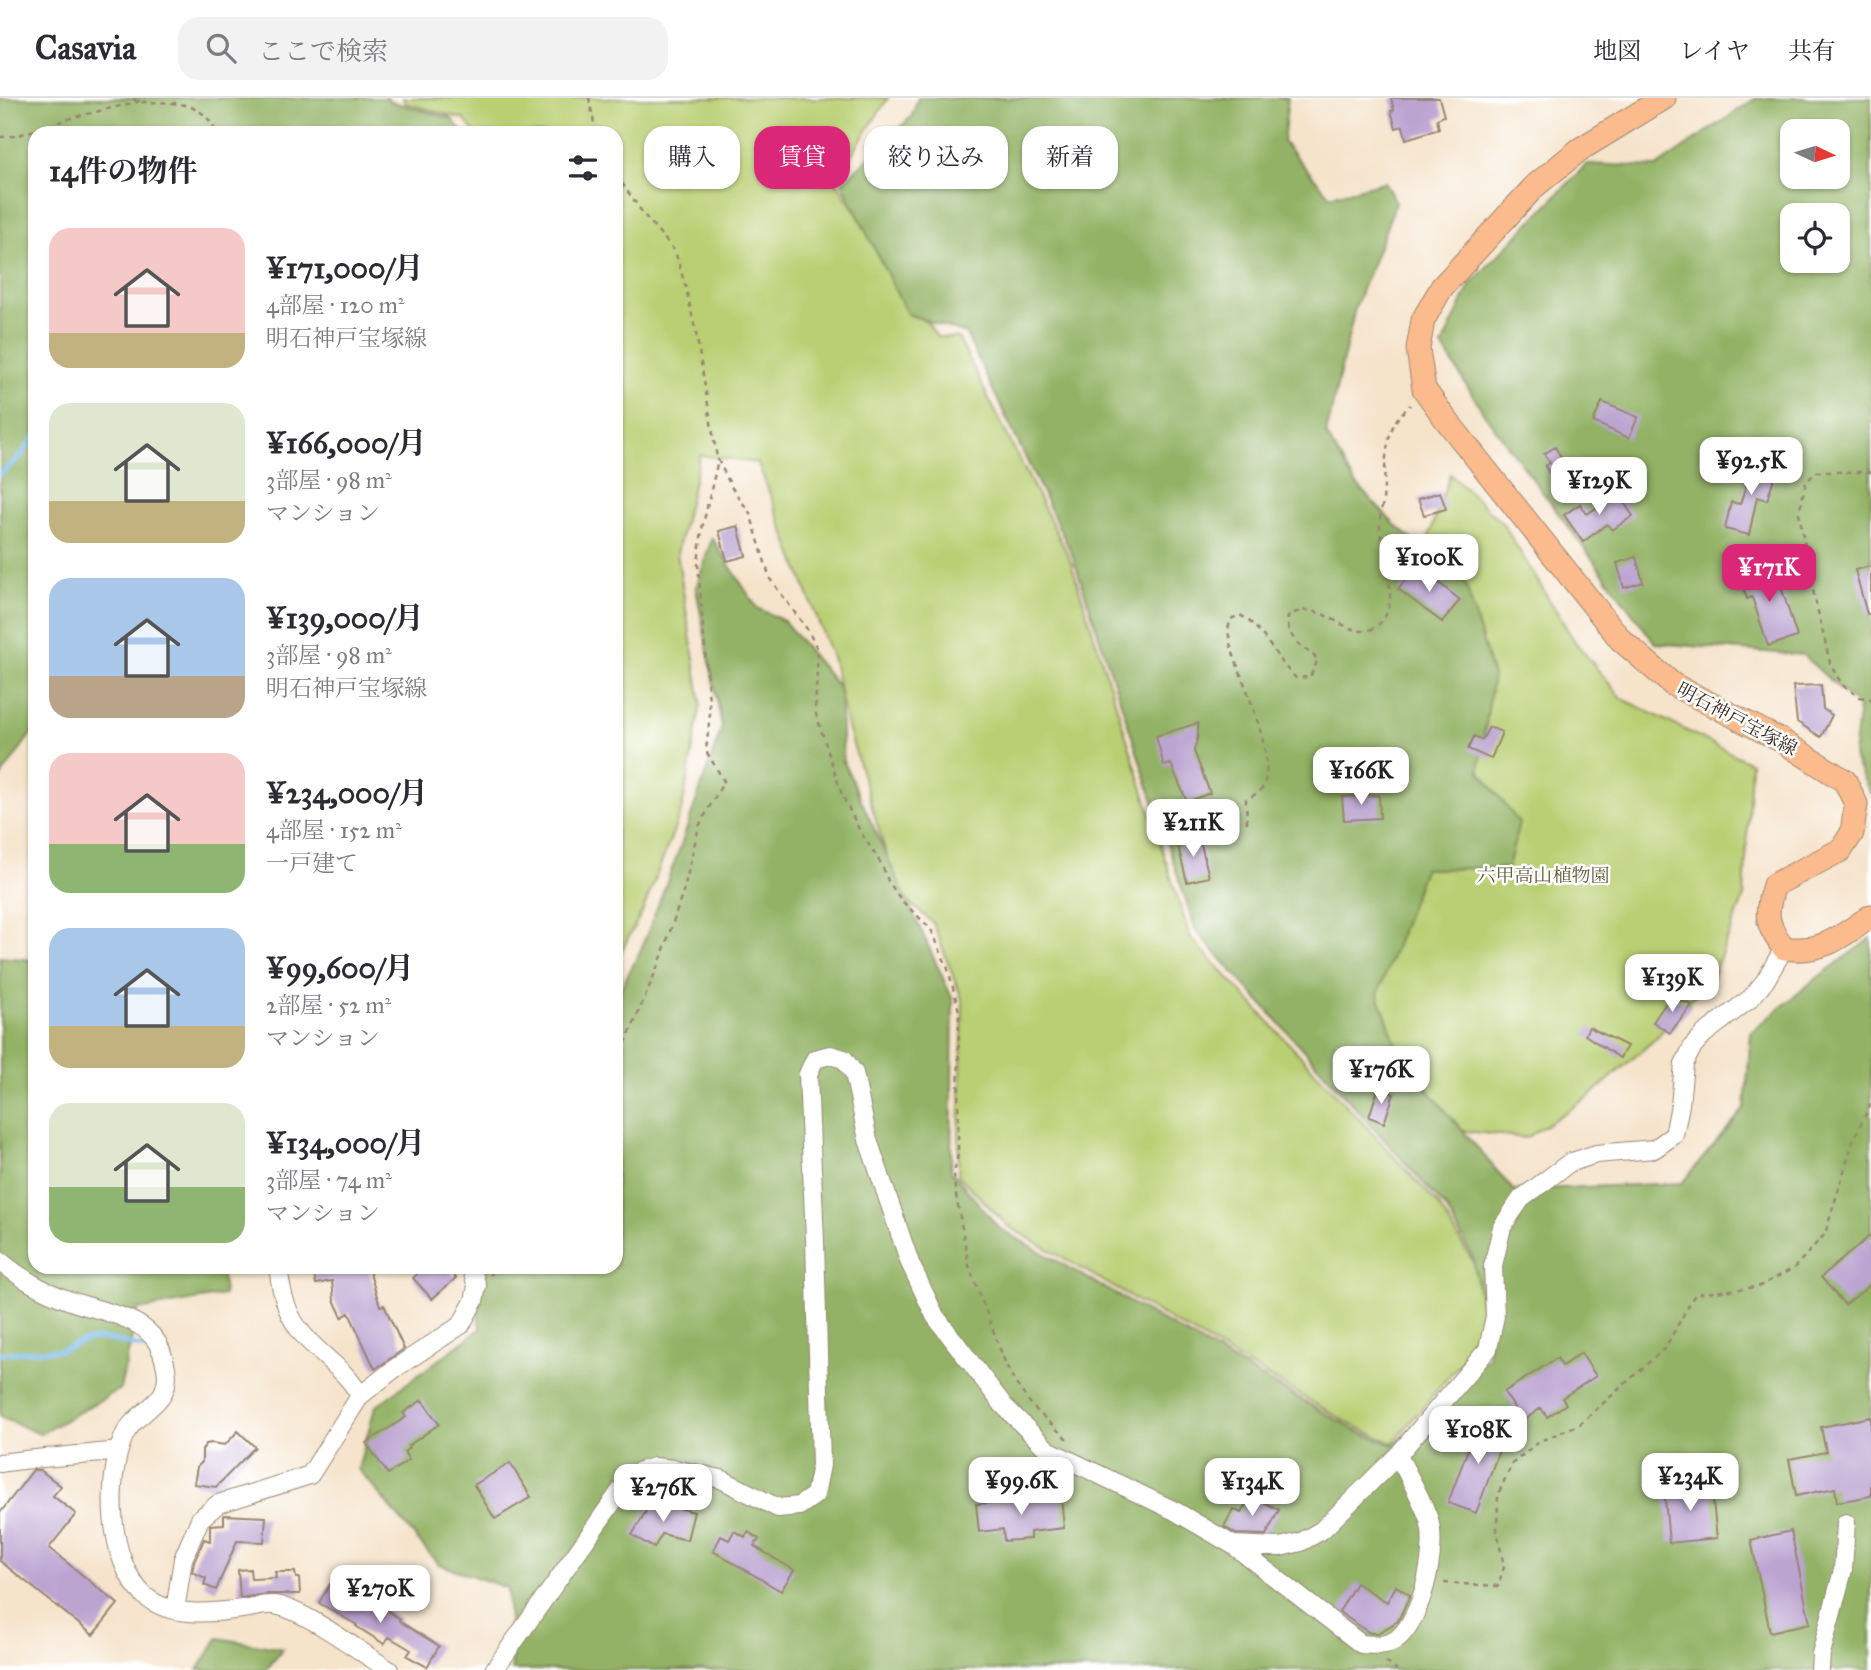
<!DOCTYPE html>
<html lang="ja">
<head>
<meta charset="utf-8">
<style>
	:root { --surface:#fff; --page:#f2f2f3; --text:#2b2b33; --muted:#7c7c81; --line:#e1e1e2; --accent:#db2777 }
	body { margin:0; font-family:"IM FELL Great Primer","Noto Serif JP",serif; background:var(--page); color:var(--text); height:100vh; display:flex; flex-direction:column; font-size:26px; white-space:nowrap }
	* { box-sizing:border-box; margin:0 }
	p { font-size:23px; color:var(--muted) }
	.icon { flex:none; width:38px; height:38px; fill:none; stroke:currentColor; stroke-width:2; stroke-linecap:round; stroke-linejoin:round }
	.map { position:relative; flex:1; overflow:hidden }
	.sheet { position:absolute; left:28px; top:28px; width:595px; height:1148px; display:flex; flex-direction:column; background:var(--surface); border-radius:21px; box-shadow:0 2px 5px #0004 }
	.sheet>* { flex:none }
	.banner { position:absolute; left:644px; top:28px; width:665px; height:63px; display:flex; gap:14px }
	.needle { width:46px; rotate:94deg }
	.buttons { position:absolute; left:1780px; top:21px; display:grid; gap:14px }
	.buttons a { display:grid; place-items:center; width:70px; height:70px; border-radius:14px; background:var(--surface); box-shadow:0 2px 5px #0004; font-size:35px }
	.price { position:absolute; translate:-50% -60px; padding:0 16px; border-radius:14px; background:#fff; color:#222; font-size:23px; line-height:46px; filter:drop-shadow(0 2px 4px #0008) }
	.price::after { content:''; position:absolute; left:50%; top:42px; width:21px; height:16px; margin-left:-10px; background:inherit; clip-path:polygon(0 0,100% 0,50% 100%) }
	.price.current { background:var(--accent); color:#fff }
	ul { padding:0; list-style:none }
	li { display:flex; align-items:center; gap:21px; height:175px; padding:0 21px }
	li span { display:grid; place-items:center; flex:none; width:196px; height:140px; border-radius:21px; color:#555 }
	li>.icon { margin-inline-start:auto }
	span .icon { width:84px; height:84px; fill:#fffc; stroke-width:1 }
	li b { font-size:30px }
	h2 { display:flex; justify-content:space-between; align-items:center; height:84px; padding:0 21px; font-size:30px }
	.tag { padding:0 24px; border-radius:21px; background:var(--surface); box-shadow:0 2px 5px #0004; font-size:24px; line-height:63px }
	.tag.current { background:var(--accent); color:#fff }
	header { display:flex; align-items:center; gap:42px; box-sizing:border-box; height:98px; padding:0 35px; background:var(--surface); border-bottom:2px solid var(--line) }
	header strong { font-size:33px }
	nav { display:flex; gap:38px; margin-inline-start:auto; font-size:24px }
	.search { width:490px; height:63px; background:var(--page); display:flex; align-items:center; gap:18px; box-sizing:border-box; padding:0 24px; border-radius:21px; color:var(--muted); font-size:26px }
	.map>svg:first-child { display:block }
</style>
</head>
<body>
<header>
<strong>Casavia</strong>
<div class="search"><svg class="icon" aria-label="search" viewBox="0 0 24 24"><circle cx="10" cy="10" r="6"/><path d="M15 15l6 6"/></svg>ここで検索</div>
<nav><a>地図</a><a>レイヤ</a><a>共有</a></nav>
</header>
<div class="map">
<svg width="1871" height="1572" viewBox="0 0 1871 1572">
	<rect width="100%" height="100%" fill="#fff"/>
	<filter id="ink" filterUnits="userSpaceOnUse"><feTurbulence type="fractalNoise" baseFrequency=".0143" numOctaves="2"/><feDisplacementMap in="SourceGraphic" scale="14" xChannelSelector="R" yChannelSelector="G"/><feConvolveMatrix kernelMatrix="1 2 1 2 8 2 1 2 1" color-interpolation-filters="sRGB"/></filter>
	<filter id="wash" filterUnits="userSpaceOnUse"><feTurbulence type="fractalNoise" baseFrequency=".00686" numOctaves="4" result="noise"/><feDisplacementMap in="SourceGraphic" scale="28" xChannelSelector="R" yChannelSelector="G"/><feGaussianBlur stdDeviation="1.57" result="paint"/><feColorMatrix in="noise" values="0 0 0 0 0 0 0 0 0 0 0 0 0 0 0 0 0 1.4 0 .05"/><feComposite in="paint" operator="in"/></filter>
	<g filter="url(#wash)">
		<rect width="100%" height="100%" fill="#f5e3ca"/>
		<path fill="#bacf73" stroke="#7a7c48" stroke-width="2" d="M403,0h485l-53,82 102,157 21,1 111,219 121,380 248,267 44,73 3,37 -5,25 -87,104 -41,-18 -344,-199 -50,-51 5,-173 -30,-79 -35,-30 -52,-172 -13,-61 -75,-197 -58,-8 -23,98 24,150 -19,106 -39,101 -27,51v-828h-141l-11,-14 -59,-16z
			M1450,376l53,50 72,118 46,56 130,65 -7,134 -32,80 -57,62 -65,57 -64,42 -104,-12 -86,-137 28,-259z"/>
		<path fill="#93b265" stroke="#676e42" stroke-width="2" fill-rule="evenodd" d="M0,0h388l1,3 62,17 12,15h-428v595l-35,50z
			M918,0h370l-5,44 47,54 54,-14 12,20 -41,106 -29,126 29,49 40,42 70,57 28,94 -14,94 40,53 -11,45 -84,1 -46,125 23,64 112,132 169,-7 63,-75 6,-76 62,-51 58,-43v732h-1359l-5,-82 -69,-24 -80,-95 17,-62 105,-78 -6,-62h142v-270l24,-45 41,-107 41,-118 -26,-139 16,-50 45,70 27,13 56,68 3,72 110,239 -2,171 48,57 356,202 39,15 95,-89 -16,-98 -27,-50 -250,-277 -124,-377 -106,-220 -59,-20 -65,-131 70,-67z
			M1756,0h115v697l-18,-39 6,-49 -56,-52 -148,-12 -170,-228 -43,-69 29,-63 116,-119 69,3zM1792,33h46v46h-46zM1792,117h46v46h-46z
			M0,859l35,3v307h186l3,28 -86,15 -18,79 -80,45 -40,-17z
			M218,1540l65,11 -17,21h-68z"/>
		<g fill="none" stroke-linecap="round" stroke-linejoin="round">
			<path stroke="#7dbcf1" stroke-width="5" d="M0,376l19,-16 16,-22
				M0,1256c20,-3 40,-3 60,-4 7,-1 16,-7 25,-9 20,-5 39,2 58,7"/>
		</g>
		<g id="blocks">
			<path fill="#bca4d1" d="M1391,0h48l5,18 -7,3 2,10 -33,10 -3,-13 -7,2 -5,-17 3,-1z
				M1602,304l36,15 -9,21 -36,-16z
				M1555,349l22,37 -16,10 -16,-28 5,-3 -6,-9z
				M1755,360l23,7 -11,35 -10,-3 -8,38 -24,-6 6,-27 9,2z
				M1440,394l6,17 -22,6 -6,-16z
				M1618,395l15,23 -21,14 -5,-6 -24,18 -19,-27 16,-11 7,10z
				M738,428l8,30 -19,5 -8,-30z
				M1636,459l7,25 -19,6 -7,-25z
				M1774,466l23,73 -29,9 -16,-49 -5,2 -8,-25z
				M1417,467l43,35 -18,22 -44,-33z
				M1871,468v48h-4l-12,-44z
				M1821,587l2,24 9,6 -11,22 -24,-15 -4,-36z
				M1198,625v13l-4,15 16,42 -23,9 -16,-38 -7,2 -8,-30z
				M1489,629l13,5 -11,27 -23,-10 6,-13 8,4z
				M1379,697l1,23 -36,2 -2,-23z
				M1199,738l10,41 -22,5 -10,-40z
				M1670,899l22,8 -22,28 -17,-11z
				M1589,929l38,19 -7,12 -35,-23z
				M1378,991l16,5 -10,29 -15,-6z
				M1871,1137v49l-26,21 -24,-28z
				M312,1169h56l12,39 4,-1 20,44 -29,20 -26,-56 -7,4 -8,-17 -2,-19 -16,3z
				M425,1169h22l9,11 -24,21 -19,-21z
				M1581,1255l15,23 -34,22 4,6 -19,13 -6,-9 -18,13 -19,-29 53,-34 5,8z
				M422,1302l17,24 -31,22 1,2 -5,4 5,8 -21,14 -22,-31 40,-26 -3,-4z
				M1871,1319v79l-34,6 -2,-14 -39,8 -7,-37 37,-7 -5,-25z
				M1479,1321l28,10 -31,84 -28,-10z
				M238,1333l17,16 -39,40 -22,-3 3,-17 5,-5v-12l4,-6 6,-1 13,2z
				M510,1365l21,34 -36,22 -21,-34z
				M33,1372h7l21,16 -8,10 23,18 -27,34 69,56 -25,31 -93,-74v-48z
				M1711,1385l6,55 -48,5 -5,-55z
				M1251,1397l28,15 -13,25 -30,-1 -12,-7 9,-18 8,4z
				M1061,1398l3,32 -34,4v7l-26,2 -1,-12 -24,3 -3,-28z
				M652,1403l42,11 -7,28 -25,-6 -8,14 -22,-13z
				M224,1417l42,2 -2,25 -27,-1 -21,49 -12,-5 2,-7 -14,-6 2,-10 10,-23 6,2v-16l14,-1z
				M734,1433l11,6 3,-5 11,7 -5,7 40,24 -13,21 -68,-40 8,-15 8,4z
				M1791,1433l19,92 -40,9 -19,-92z
				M250,1471l1,10 25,-1 -1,-6h20l1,6h3l1,16h-34l-26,4 -2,-28z
				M1356,1485l31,19 9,-16 14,9 -12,26 -20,12h-8l-31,-21z
				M330,1486l14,8 -2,3 25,14 5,-8 28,18 -1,2 40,25 -12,21 -20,-11 4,-6 -22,-13 -5,7 -28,-18 1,-1 -38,-22z"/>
		</g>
	</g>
	<g filter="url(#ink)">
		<use href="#blocks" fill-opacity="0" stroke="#988674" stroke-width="2"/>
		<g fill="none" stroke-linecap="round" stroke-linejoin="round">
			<g stroke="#988674" stroke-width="20">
				<path id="minor" d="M0,1163c22,18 41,29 68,39 28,11 67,14 86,38 7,9 10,19 12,30 7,37 -30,41 -42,68 -19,44 -16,127 21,160 25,22 68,17 97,13 10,-1 23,-5 32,-4 30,4 88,48 115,65
					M278,1169c3,22 7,43 20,61 18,26 48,40 62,68
					M0,1365c39,-6 79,-7 118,-12
					M1233,1447l47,2 21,-5 21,-12 76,-75 90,-106 7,-33 -2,-50 9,-39 19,-28 48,-36 27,-9 58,-5 20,-14 6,-30 4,-41 9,-18 11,-12 47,-36 14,-17 19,-33
					M175,1512l8,-51 17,-40 18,-15 92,-29 50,-79 34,-27 67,-44 13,-24 3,-15 -6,-19
					M494,1572l132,-187 14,-12 14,-4 21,2 46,10 57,29 21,-2 16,-11 6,-30 -6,-224 -7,-167 7,-15 15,-4 14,4 10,14 14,67 42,123 25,53 69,90 44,44 127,61 58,34 128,99c13,1 27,3 37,-6 24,-20 40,-89 31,-118 -7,-22 -21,-44 -31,-65
					M1820,1572l1,-16 22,-84 3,-47"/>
			</g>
			<g stroke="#988674" stroke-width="25">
				<path id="major" d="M1664,0l-85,52 -44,36 -93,101 -19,33 -5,29 6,40 23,32 174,219 51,44 110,57 63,40 11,23 -4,29 -11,17 -67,35c-9,28 -9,39 10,63 38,6 58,-12 87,-32"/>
			</g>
			<path stroke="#988674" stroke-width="2.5" stroke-dasharray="5 5" stroke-linecap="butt" d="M133,0l4,4c31,1 66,-4 79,31
				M589,0l7,35
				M0,39l16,-1 58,-19 63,-15 8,-4
				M616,77l29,41 30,35 11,37 10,45 21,125
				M1871,374h-55l-10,10 -7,31 14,77 17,73 12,22 18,12 11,2
				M1247,725l-1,-24c4,-2 11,-5 14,-8 23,-27 -22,-117 -30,-148l-2,-14 3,-10 9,-4c24,13 36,45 56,63l14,-1 8,-18c-14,-11 -33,-21 -30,-42 32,-25 61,30 89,9 27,-22 4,-70 3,-99 -1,-8 2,-18 3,-26 2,-22 1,-62 13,-80 3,-6 10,-11 14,-16
				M616,963l10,-19 36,-86 22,-67 15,-63 25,-45 -18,-30 4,-37 -12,-150 4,-35 16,-69 14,28 18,25 20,66 37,50 11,21 -3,61 27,84 18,36 22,34 6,16 14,20 29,28 17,40 11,42 -1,144 -4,18 1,17 14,76 37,99 10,19 17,23 34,32
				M490,1177l7,-8
				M1444,1485l54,3 6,-19 -7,-36 1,-37 14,-30 26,-22 42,-18 85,-76 30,-54 63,-7 36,-19 31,-34 30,-99 16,-31
				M1386,1564l11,8"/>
			<use href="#minor" stroke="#fff" stroke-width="18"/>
			<use href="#major" stroke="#fbbb8c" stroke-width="23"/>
		</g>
	</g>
	<g text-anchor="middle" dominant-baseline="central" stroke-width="5" stroke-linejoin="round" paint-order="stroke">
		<g font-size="19" fill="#3b2a1e" stroke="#fff">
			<text transform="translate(1737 621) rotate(28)">明石神戸宝塚線</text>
		</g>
		<g font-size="19" fill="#615c38" stroke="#fff">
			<text x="1543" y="777">六甲高山植物園</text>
		</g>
	</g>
</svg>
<div class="buttons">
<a><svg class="needle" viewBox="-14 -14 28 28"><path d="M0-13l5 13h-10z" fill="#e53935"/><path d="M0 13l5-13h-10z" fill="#7c7c81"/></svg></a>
<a><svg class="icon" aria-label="locate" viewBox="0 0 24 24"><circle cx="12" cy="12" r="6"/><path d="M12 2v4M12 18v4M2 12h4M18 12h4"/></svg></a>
</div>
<b class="price" style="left:1751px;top:399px">¥92.5K</b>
<b class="price" style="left:1599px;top:419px">¥129K</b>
<b class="price" style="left:1429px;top:496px">¥100K</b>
<b class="price current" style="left:1769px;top:506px">¥171K</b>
<b class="price" style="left:1361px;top:709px">¥166K</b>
<b class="price" style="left:1193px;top:761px">¥211K</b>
<b class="price" style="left:1672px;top:916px">¥139K</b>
<b class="price" style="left:1381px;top:1008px">¥176K</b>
<b class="price" style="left:1478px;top:1368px">¥108K</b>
<b class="price" style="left:1690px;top:1415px">¥234K</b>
<b class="price" style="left:1021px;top:1419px">¥99.6K</b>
<b class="price" style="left:1252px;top:1420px">¥134K</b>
<b class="price" style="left:663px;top:1426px">¥276K</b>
<b class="price" style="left:380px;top:1527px">¥270K</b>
<div class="banner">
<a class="tag">購入</a>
<a class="tag current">賃貸</a>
<a class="tag">絞り込み</a>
<a class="tag">新着</a>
</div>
<section class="sheet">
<h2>14件の物件<svg class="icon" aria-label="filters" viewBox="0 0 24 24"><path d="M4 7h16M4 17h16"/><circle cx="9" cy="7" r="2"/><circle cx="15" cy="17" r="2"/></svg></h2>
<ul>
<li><span style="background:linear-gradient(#f6c9c9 75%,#c2b280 0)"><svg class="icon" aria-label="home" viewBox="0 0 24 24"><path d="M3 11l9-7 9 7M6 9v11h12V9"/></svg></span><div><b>¥171,000/月</b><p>4部屋 · 120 m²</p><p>明石神戸宝塚線</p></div></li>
<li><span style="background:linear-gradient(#dfe7d0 70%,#c2b280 0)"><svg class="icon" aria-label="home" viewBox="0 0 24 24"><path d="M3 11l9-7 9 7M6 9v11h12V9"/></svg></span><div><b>¥166,000/月</b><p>3部屋 · 98 m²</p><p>マンション</p></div></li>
<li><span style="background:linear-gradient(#a9c7e8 70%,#b9a48a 0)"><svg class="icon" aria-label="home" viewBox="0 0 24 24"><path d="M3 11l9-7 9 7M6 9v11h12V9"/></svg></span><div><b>¥139,000/月</b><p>3部屋 · 98 m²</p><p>明石神戸宝塚線</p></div></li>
<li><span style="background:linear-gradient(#f6c9c9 65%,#8fb573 0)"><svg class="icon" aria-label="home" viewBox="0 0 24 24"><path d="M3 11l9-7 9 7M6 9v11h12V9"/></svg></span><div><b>¥234,000/月</b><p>4部屋 · 152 m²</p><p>一戸建て</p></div></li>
<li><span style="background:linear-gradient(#a9c7e8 70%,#c2b280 0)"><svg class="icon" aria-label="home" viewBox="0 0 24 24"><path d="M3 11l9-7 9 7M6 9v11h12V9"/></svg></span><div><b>¥99,600/月</b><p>2部屋 · 52 m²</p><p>マンション</p></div></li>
<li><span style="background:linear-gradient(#dfe7d0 60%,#8fb573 0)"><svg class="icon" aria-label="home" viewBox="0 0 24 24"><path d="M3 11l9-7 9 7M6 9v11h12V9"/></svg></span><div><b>¥134,000/月</b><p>3部屋 · 74 m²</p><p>マンション</p></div></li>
</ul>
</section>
</div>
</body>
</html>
